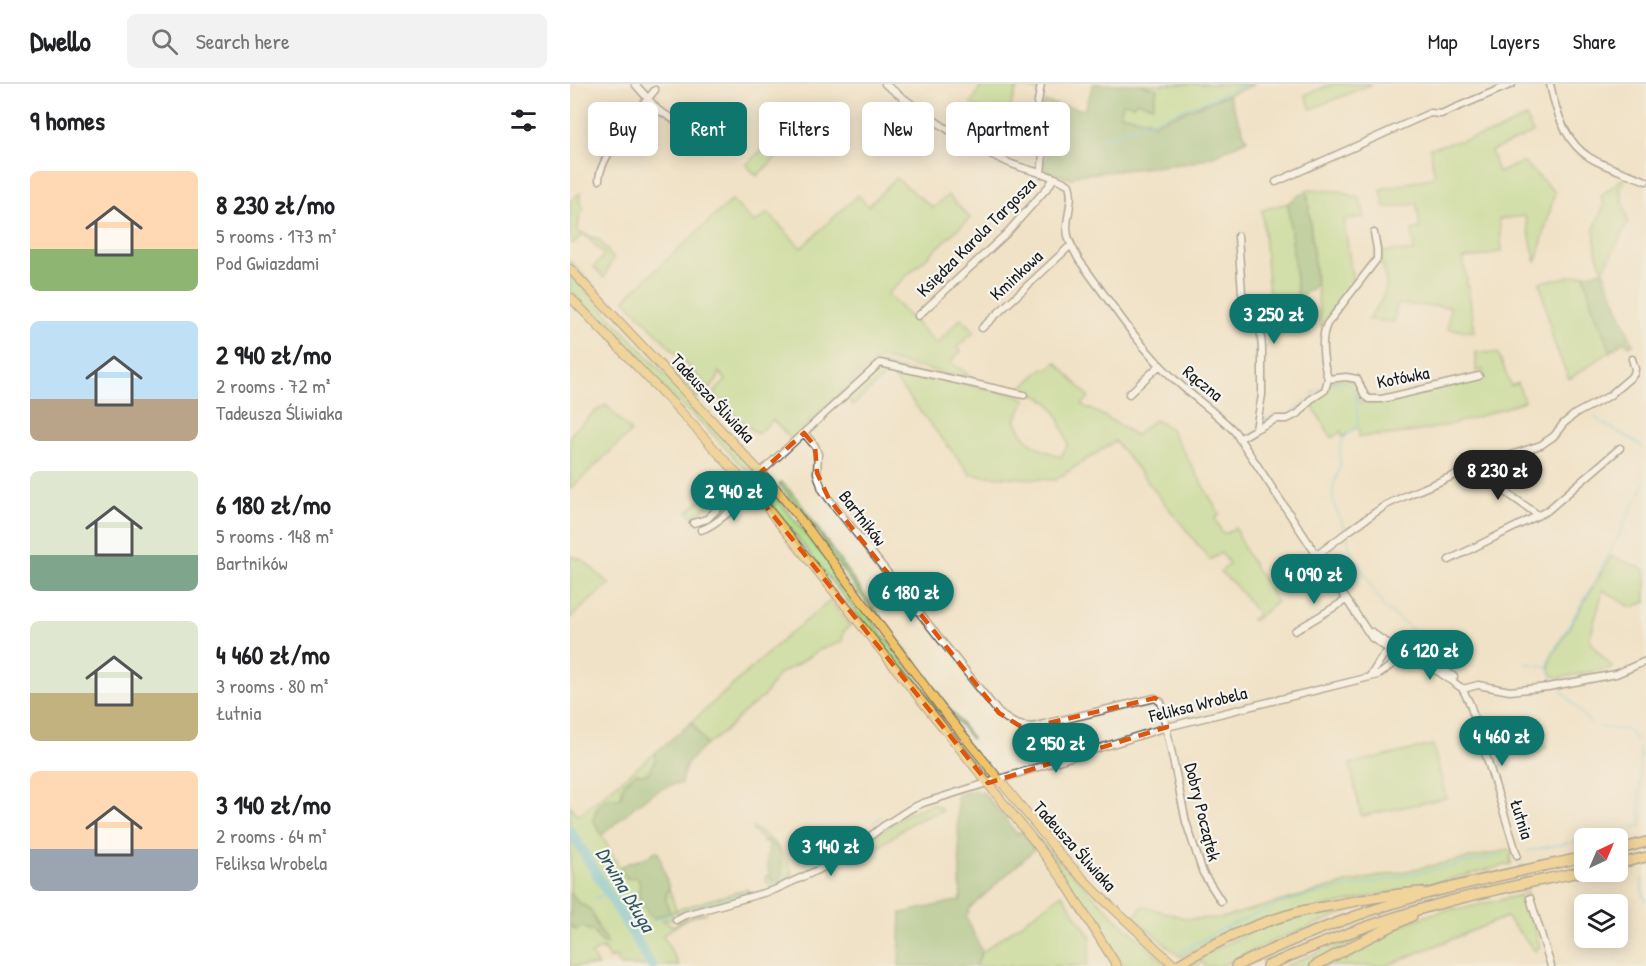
<!DOCTYPE html>
<html lang="en">
<head>
<meta charset="utf-8">
<style>
	:root { --surface:#fff; --page:#f2f2f2; --text:#202124; --muted:#757577; --line:#e0e0e0; --accent:#0f766e }
	body { margin:0; font-family:"Patrick Hand",sans-serif; background:var(--page); color:var(--text); height:100vh; display:flex; flex-direction:column; font-size:22px; white-space:nowrap }
	* { box-sizing:border-box; margin:0 }
	p { font-size:20px; color:var(--muted) }
	.icon { flex:none; width:33px; height:33px; fill:none; stroke:currentColor; stroke-width:2; stroke-linecap:round; stroke-linejoin:round }
	.map { position:relative; flex:1; overflow:hidden }
	.sheet { display:flex; flex-direction:column; background:var(--surface); width:570px }
	.sheet>* { flex:none }
	.top-card { position:absolute; left:18px; top:18px; width:570px; height:54px; display:flex; gap:12px }
	.needle { width:39px; rotate:44deg }
	.buttons { position:absolute; left:1004px; top:744px; display:grid; gap:12px }
	.buttons a { display:grid; place-items:center; width:54px; height:54px; border-radius:9px; background:var(--surface); box-shadow:0 3px 15px #0003; font-size:30px }
	.price { position:absolute; translate:-50% -51px; padding:0 14px; border-radius:21px; background:var(--accent); color:#fff; font-size:20px; line-height:39px; filter:drop-shadow(0 2px 3px #0008) }
	.price::after { content:''; position:absolute; left:50%; top:36px; width:18px; height:14px; margin-left:-9px; background:inherit; clip-path:polygon(0 0,100% 0,50% 100%) }
	.price.selected { background:#222; color:#fff }
	ul { padding:0; list-style:none }
	li { display:flex; align-items:center; gap:18px; height:150px; padding:0 30px }
	li span { display:grid; place-items:center; flex:none; width:168px; height:120px; border-radius:9px; color:#555 }
	li>.icon { margin-inline-start:auto }
	span .icon { width:72px; height:72px; fill:#fffc; stroke-width:1 }
	li b { font-size:26px }
	h2 { display:flex; justify-content:space-between; align-items:center; height:72px; padding:0 30px; font-size:26px }
	.chip { padding:0 21px; border-radius:9px; background:var(--surface); box-shadow:0 3px 15px #0003; font-size:21px; line-height:54px }
	.chip.selected { background:var(--accent); color:#fff }
	header { display:flex; align-items:center; gap:36px; box-sizing:border-box; height:84px; padding:0 30px; background:var(--surface); border-bottom:2px solid var(--line) }
	header strong { font-size:28px }
	nav { display:flex; gap:33px; margin-inline-start:auto; font-size:21px }
	.search { width:420px; height:54px; background:var(--page); display:flex; align-items:center; gap:15px; box-sizing:border-box; padding:0 21px; border-radius:9px; color:var(--muted); font-size:22px }
	main { display:flex; flex:1; min-height:0 }
	.map>svg:first-child { display:block }
</style>
</head>
<body>
<header>
<strong>Dwello</strong>
<div class="search"><svg class="icon" aria-label="search" viewBox="0 0 24 24"><circle cx="10" cy="10" r="6"/><path d="M15 15l6 6"/></svg>Search here</div>
<nav><a>Map</a><a>Layers</a><a>Share</a></nav>
</header>
<main>
<section class="sheet">
<h2>9 homes<svg class="icon" aria-label="filters" viewBox="0 0 24 24"><path d="M4 7h16M4 17h16"/><circle cx="9" cy="7" r="2"/><circle cx="15" cy="17" r="2"/></svg></h2>
<ul>
<li><span style="background:linear-gradient(#ffd9b3 65%,#8fb573 0)"><svg class="icon" aria-label="home" viewBox="0 0 24 24"><path d="M3 11l9-7 9 7M6 9v11h12V9"/></svg></span><div><b>8 230 zł/mo</b><p>5 rooms · 173 m²</p><p>Pod Gwiazdami</p></div></li>
<li><span style="background:linear-gradient(#bfe0f5 65%,#b9a48a 0)"><svg class="icon" aria-label="home" viewBox="0 0 24 24"><path d="M3 11l9-7 9 7M6 9v11h12V9"/></svg></span><div><b>2 940 zł/mo</b><p>2 rooms · 72 m²</p><p>Tadeusza Śliwiaka</p></div></li>
<li><span style="background:linear-gradient(#dfe7d0 70%,#7fa58c 0)"><svg class="icon" aria-label="home" viewBox="0 0 24 24"><path d="M3 11l9-7 9 7M6 9v11h12V9"/></svg></span><div><b>6 180 zł/mo</b><p>5 rooms · 148 m²</p><p>Bartników</p></div></li>
<li><span style="background:linear-gradient(#dfe7d0 60%,#c2b280 0)"><svg class="icon" aria-label="home" viewBox="0 0 24 24"><path d="M3 11l9-7 9 7M6 9v11h12V9"/></svg></span><div><b>4 460 zł/mo</b><p>3 rooms · 80 m²</p><p>Łutnia</p></div></li>
<li><span style="background:linear-gradient(#ffd9b3 65%,#9aa5b1 0)"><svg class="icon" aria-label="home" viewBox="0 0 24 24"><path d="M3 11l9-7 9 7M6 9v11h12V9"/></svg></span><div><b>3 140 zł/mo</b><p>2 rooms · 64 m²</p><p>Feliksa Wrobela</p></div></li>
</ul>
</section>
<div class="map">
<svg width="1076" height="882" viewBox="0 0 1076 882">
	<rect width="100%" height="100%" fill="#f6f6f2"/>
	<filter id="ink" filterUnits="userSpaceOnUse"><feTurbulence type="fractalNoise" baseFrequency=".0167" numOctaves="2"/><feDisplacementMap in="SourceGraphic" scale="12" xChannelSelector="R" yChannelSelector="G"/><feConvolveMatrix kernelMatrix="1 2 1 2 8 2 1 2 1" color-interpolation-filters="sRGB"/></filter>
	<filter id="wash" filterUnits="userSpaceOnUse"><feTurbulence type="fractalNoise" baseFrequency=".008" numOctaves="4" result="noise"/><feDisplacementMap in="SourceGraphic" scale="24" xChannelSelector="R" yChannelSelector="G"/><feGaussianBlur stdDeviation="1.35" result="paint"/><feColorMatrix in="noise" values="0 0 0 0 0 0 0 0 0 0 0 0 0 0 0 0 0 1.4 0 .05"/><feComposite in="paint" operator="in"/></filter>
	<g filter="url(#wash)">
		<rect width="100%" height="100%" fill="#f0e2c6"/>
		<path fill="#afdb87" stroke="#667c52" stroke-width="1.5" d="M412,0h56l-1,6 -19,-5 -12,35 -35,-16z
			M569,0h116l-101,39 -7,-3 -27,-6 3,-11 13,-2 17,5 4,-16z
			M762,0h40l-61,25 -6,-14z
			M956,33l7,16 -42,18 7,22 25,-11 32,30 -19,71 -11,-47 -26,3 3,32 -18,5 -21,2 12,74 -27,-3 2,-22 -53,-3 -3,18 -26,-2c21,-31 23,-29 10,-67l14,-2 22,1 -2,-22 8,-2 -3,-24 -32,4 -4,-19 54,-12 -5,-29 66,-16z
			M214,45l11,11 -38,36 -11,-11z
			M326,94l37,30 15,-13 22,23 -83,76 50,50 24,-26 14,13 -18,16 4,4 -11,11 19,13 -8,2 -82,-19 -88,81 -18,-19 -16,14 -18,-15 -25,-26 12,-13 -7,-8 -1,7 -8,10 -85,-89 7,-8 100,-92 22,23 14,-10 33,35 57,-53 10,11z
			M1052,95l3,2 -5,8 8,33 -25,49 -6,-16 -3,-26 10,-24 -3,-9z
			M737,106l34,1 19,8 5,18 -21,3 9,63 -32,44z
			M10,109v10l3,6 -4,9 -1,14 20,7 15,19 -9,20 -10,-11 9,-10v-4l-18,-18h-3l-10,9 -2,-2v-41z
			M718,119l10,96 -16,13 -11,5 -9,-107z
			M0,177l130,137h-4l-126,-133z
			M0,190l181,192v3h-5l-6,-5 -37,-40 -27,-23 -106,-111z
			M1014,190l9,35 18,42 -42,28 -16,-39 -13,-58z
			M906,268l22,1 13,33 7,-3 6,18c-31,11 -62,22 -94,28 -24,5 -47,6 -71,8v-7l-2,-3 -15,10 -1,-6 -9,7 -22,-35 17,-14 4,-8 8,-2 15,1 7,11 -5,4 4,8 25,-3 99,-22 -1,-8 -7,2z
			M486,278l33,35 -7,8 24,12 29,18 20,-15 15,8 50,87 -5,3 7,15h5l8,-5 12,26 30,48 -24,19 -1,-2 6,-5 -23,-29 -15,-13 10,-8 -9,-11 -11,7 -95,-119 -60,39 -84,-5 -82,-103 -36,33 -5,-8 2,-4 32,-28 139,31 5,4 -11,20c11,24 21,28 46,37l7,-13c-6,-16 -10,-37 -26,-46 -8,-4 -15,-3 -21,-10l22,-20 5,1z
			M36,321l25,27 -61,57v-54l24,-23z
			M147,398l11,5 -34,31 -6,-6 28,-27z
			M211,398c24,22 39,52 58,78 43,60 88,119 133,178l-1,1 -47,-59 -90,-121 -21,-34 -34,-41z
			M201,407l57,70 118,158 -1,1 -22,-23 -158,-200z
			M0,472l13,4 26,24 -39,34z
			M1041,472l35,14v32l-14,6 -29,-18 -13,48 4,9 19,21 -55,10c-9,-3 -10,-12 -7,-20z
			M260,517l20,25 -6,5 -2,11 -23,8 -26,17 -13,6 -17,24 -20,16 -19,19 -18,13 -14,-23 97,-88z
			M958,637h3l16,27 -7,4 -12,1 -6,-18 -6,-8z
			M863,661l13,53 -85,18 -11,-52z
			M85,669v9l-7,11 -5,1 -7,-1 -13,12 -2,12 -25,12 -3,11 33,58 8,-1 4,1 2,5 -1,11 27,6 1,-9 2,-3 7,22 71,-21 2,7 -71,19 -3,-4 -3,1 1,5 -3,3 -1,-1 -6,1 10,6 12,-8 20,-6 1,1 -18,5 -25,17 16,31h-59l-5,-9 -5,2 -7,-11 -12,6 7,12h-28v-40l6,4 7,-3 11,5 7,10 5,-3 -7,-10 -8,-19 -12,-7 -9,-11v-87l7,10 8,-5z
			M361,720l7,2 4,5 -29,11 -47,34 -1,-10 4,-5 37,-27z
			M183,744c23,13 29,21 39,44l-3,8c-8,3 -16,9 -23,2l-1,-6h4l3,5 10,-9 -15,-31h-3l-11,-10z
			M471,759l76,76 51,47h-45l-42,-65z
			M939,766l3,1 1,4 -3,1 1,8 -81,20 -180,39 -30,12 -40,22 -46,-40 9,-11 45,13 33,-1 130,-36z
			M492,810l29,44 -4,28h-111l6,-14z
			M951,811l2,7 4,-1 13,46 -5,4 -29,-34 -120,49h-65l81,-41 23,-9 30,-8 1,2z
			M803,818l-100,39 -52,25h-17l-2,-6 -4,6h-10l-2,-3 74,-36 67,-17z
			M800,848l-61,34h-25z"/>
		<path fill="#8bbb74" stroke="#546c48" stroke-width="1.5" d="M523,0h46l18,5 -4,17 -16,-5 -4,4 -10,-2 -3,11 27,6 7,3 74,-28 19,45 -34,16 -23,7 -114,12 -5,4 -27,-9 3,-19 -6,-40 3,-9 41,8z
			M737,106l9,95 -18,14 -10,-96z
			M1033,187l30,73 -4,2 -5,-5 -13,10 -18,-42 -9,-35z
			M122,638l14,23c-17,16 -20,14 -25,39 -24,-2 -61,36 -79,51l-9,-15c5,-12 4,-15 15,-23l9,2 4,-2 2,-12 13,-12 7,1 5,-1 7,-11v-9z
			M405,706l3,2h5l34,42 4,-3 14,18 -66,60v3l-3,4 16,36 -6,14h-77l2,-53 60,-13 -4,-105z
			M197,757c15,4 16,24 14,38l-7,2c-9,-7 -7,-26 -5,-36l-6,-3z
			M85,767h3l11,37c-6,8 -2,16 1,24l-16,6 -4,-2c-4,-6 -12,-15 -11,-23 0,-7 2,-8 -1,-15l-4,-1 -7,2 -8,-12 30,-11z
			M0,808l9,11 12,7 7,19 8,10 1,5 -6,-2 -7,-10 -11,-5 -7,3 -6,-4z"/>
		<g fill="none" stroke-linecap="round" stroke-linejoin="round">
			<path stroke="#5bc3d8" stroke-width="1.5" d="M659,7l18,-7
				M531,56l125,-47
				M760,299c7,0 14,-2 19,2 9,7 8,32 9,42 -7,4 -14,9 -17,17 -3,6 0,16 -1,23 -3,11 -9,20 -7,32 2,11 8,21 13,31
				M740,311l12,-7
				M723,329l13,-13
				M1025,333c14,14 35,17 48,31
				M691,338l13,-6
				M778,453v7l5,10
				M787,476l27,48 31,23 11,3 20,-2 24,10
				M1023,501l53,-104
				M956,579l22,4
				M983,595l-5,-12 1,-8 42,-71
				M991,606l29,33
				M1029,643l29,3 9,11
				M1069,663l2,81
				M1070,673l6,-5
				M303,739l8,-6
				M1022,754l32,-7 16,-6
				M283,756l14,-11
				M957,767l57,-11
				M262,769l17,-11
				M232,788l14,-6 8,-7
				M1072,794v12l4,11
				M203,799l16,-7
				M25,815l12,-7
				M108,829l70,-21
				M81,837l21,-7
				M62,848l9,-6
				M609,869l36,-21 61,-27 32,-9 196,-41"/>
			<path stroke="#5bc3d8" stroke-width="10" d="M0,746l82,136"/>
		</g>
	</g>
	<g filter="url(#ink)">
		<g fill="none" stroke-linecap="round" stroke-linejoin="round">
			<path stroke="#c6baa4" stroke-width="6" stroke-dasharray="6 3" stroke-linecap="butt" d="M947,771l13,43"/>
			<g stroke="#666158" stroke-width="9">
				<path id="minor" d="M65,0l23,26 33,20
					M315,0c39,30 77,58 122,78 17,8 49,13 62,23 5,13 -2,29 -2,43 0,12 7,22 12,32 30,40 57,83 93,117 20,20 44,35 63,55l137,206 18,12 49,22 24,17
					M980,0c5,25 16,59 39,73 17,11 39,16 57,24
					M471,90l2,-20 -6,-47 4,-23
					M29,96c0,-22 41,-73 56,-90
					M706,98l154,-69 11,1 71,-30
					M668,152l4,57 6,8 10,6 4,41v47l-6,34 -17,10
					M348,232l88,-82 42,-47 6,-9
					M412,244l89,-83
					M758,295c-5,-16 -8,-40 -1,-55l50,-65v-10l-3,-16
					M559,310l31,-29
					M686,345l20,-10h11l12,-6 11,-13 15,-10 3,-11 18,-2 11,2 8,17 4,3h13l97,-23
					M234,349l11,13 3,8 -1,19 5,16 7,10 170,214c12,9 17,13 33,14l123,-29 6,4 25,120 17,51 18,28
					M902,384l66,47
					M123,439l14,-4 38,-37 16,-10 119,-109 144,32
					M131,446c14,-4 41,-28 50,-40 4,-5 7,-12 10,-18
					M747,471l33,-25 36,-25 19,-9 67,-28 69,-23 13,-9 9,-12 12,-10 34,-18 21,-18 4,-4 1,-5 -3,-10
					M879,476l98,-49 73,-63
					M725,547l51,-31
					M802,548c17,16 42,20 63,31 7,4 13,9 19,14
					M799,593c9,-10 11,-22 23,-28
					M892,604l8,16 47,151
					M893,605l15,-4 32,6 38,-4 68,-13 30,-13
					M960,814l21,68
					M106,836l9,-5 89,-25 66,-30 42,-33 28,-18 13,-6 244,-76 211,-52c11,-6 13,-13 26,-18"/>
			</g>
			<g stroke="#666158" stroke-width="10">
				<path id="major" d="M0,185l206,220 33,41 132,178 121,149 40,41 73,68
					M0,213l110,114 79,87 279,348 26,35 53,85"/>
			</g>
			<g stroke="#666158" stroke-width="12">
				<path id="highway" d="M1047,766l29,-8
					M1047,780l29,-7
					M606,882c39,-24 82,-44 126,-55 20,-4 40,-7 59,-11 20,-3 40,-7 60,-8
					M666,882c64,-31 132,-57 201,-75 49,-13 98,-23 147,-34
					M697,882c55,-24 110,-45 168,-61 49,-14 99,-23 149,-34
					M745,882l39,-21 58,-29"/>
			</g>
			<use href="#minor" stroke="#fff" stroke-width="6"/>
			<use href="#major" stroke="#f0c369" stroke-width="8"/>
			<use href="#highway" stroke="#f0c369" stroke-width="9"/>
		</g>
	</g>
	<path d="M0 0H1076V882H0ZM234,349l11,13 2,27 12,26 170,214 21,13 12,1 123,-29 6,4 6,25 -179,56 -236,-294 9,-17z" fill="#f0e2c6" fill-opacity=".55" fill-rule="evenodd"/>
	<path fill="none" stroke="#de560d" stroke-width="4.5" stroke-dasharray="12 8" stroke-linejoin="round" d="M234,349l11,13 2,27 12,26 170,214 21,13 12,1 123,-29 6,4 6,25 -179,56 -236,-294 9,-17z"/>
	<g text-anchor="middle" dominant-baseline="central" stroke-width="4.5" stroke-linejoin="round" paint-order="stroke">
		<g font-size="18" fill="#1c1c1c" stroke="#f6f6f2">
			<text transform="translate(406 153) rotate(-45)">Księdza Karola Targosza</text>
			<text transform="translate(446 191) rotate(-43)">Kminkowa</text>
			<text transform="translate(833 293) rotate(-11)">Kotówka</text>
			<text transform="translate(633 299) rotate(39)">Rączna</text>
			<text transform="translate(143 314) rotate(47)">Tadeusza Śliwiaka</text>
			<text transform="translate(293 434) rotate(52)">Bartników</text>
			<text transform="translate(628 620) rotate(-14)">Feliksa Wrobela</text>
			<text transform="translate(633 728) rotate(76)">Dobry Początek</text>
			<text transform="translate(952 735) rotate(73)">Łutnia</text>
			<text transform="translate(505 762) rotate(48)">Tadeusza Śliwiaka</text>
		</g>
		<g font-size="20" font-style="italic" fill="#32565e" stroke="#f6f6f2">
			<text transform="translate(56 805) rotate(59)">Drwina Długa</text>
		</g>
	</g>
</svg>
<div class="buttons">
<a><svg class="needle" viewBox="-14 -14 28 28"><path d="M0-13l5 13h-10z" fill="#e53935"/><path d="M0 13l5-13h-10z" fill="#757577"/></svg></a>
<a><svg class="icon" aria-label="layers" viewBox="0 0 24 24"><path d="M12 4l9 5-9 5-9-5zM3 14l9 5 9-5"/></svg></a>
</div>
<b class="price" style="left:704px;top:261px">3 250 zł</b>
<b class="price selected" style="left:928px;top:417px">8 230 zł</b>
<b class="price" style="left:164px;top:438px">2 940 zł</b>
<b class="price" style="left:744px;top:521px">4 090 zł</b>
<b class="price" style="left:341px;top:539px">6 180 zł</b>
<b class="price" style="left:860px;top:597px">6 120 zł</b>
<b class="price" style="left:932px;top:683px">4 460 zł</b>
<b class="price" style="left:486px;top:690px">2 950 zł</b>
<b class="price" style="left:261px;top:793px">3 140 zł</b>
<div class="top-card">
<a class="chip">Buy</a>
<a class="chip selected">Rent</a>
<a class="chip">Filters</a>
<a class="chip">New</a>
<a class="chip">Apartment</a>
</div>
</div>
</main>
</body>
</html>
